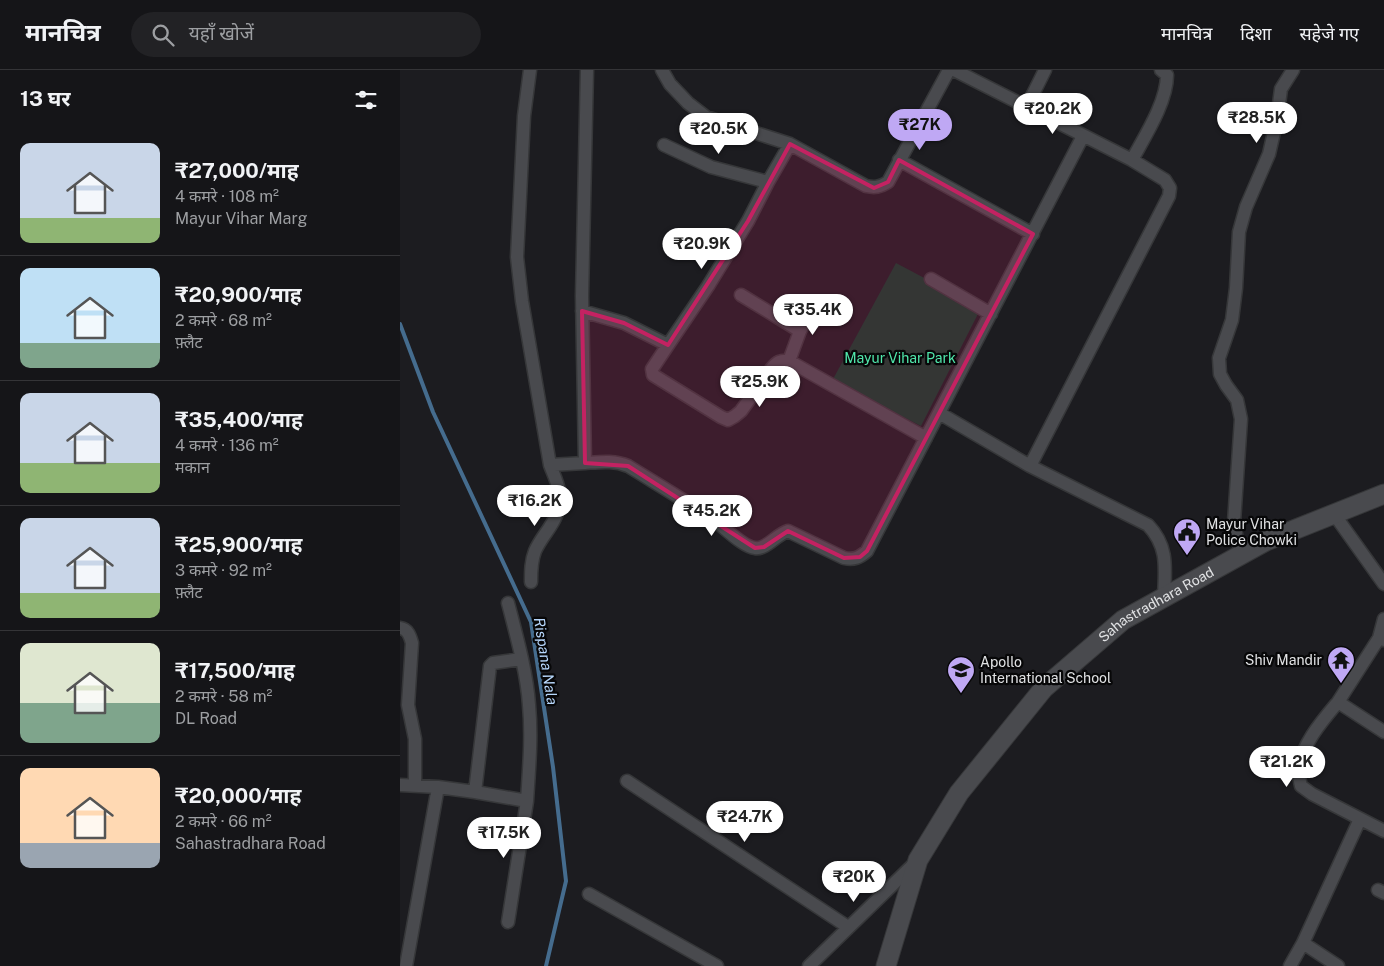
<!DOCTYPE html>
<html lang="hi">
<head>
<meta charset="utf-8">
<style>
	:root { --surface:#151518; --page:#222225; --text:#f1f3f6; --muted:#9d9fa2; --line:#343437; --accent:#bfa8f4 }
	body { margin:0; font-family:"Public Sans","Noto Sans Devanagari",sans-serif; background:var(--page); color:var(--text); height:100vh; display:flex; flex-direction:column; font-size:19px; white-space:nowrap }
	* { box-sizing:border-box; margin:0 }
	p { font-size:16px; color:var(--muted) }
	.icon { flex:none; width:28px; height:28px; fill:none; stroke:currentColor; stroke-width:2; stroke-linecap:round; stroke-linejoin:round }
	.map { position:relative; flex:1; overflow:hidden }
	.details { display:flex; flex-direction:column; background:var(--surface); width:400px }
	.details>* { flex:none }
	.price { position:absolute; translate:-50% -42px; padding:0 11px; border-radius:18px; background:#fff; color:#222; font-size:16px; line-height:32px; filter:drop-shadow(0 1px 2px #0008) }
	.price::after { content:''; position:absolute; left:50%; top:30px; width:15px; height:11px; margin-left:-8px; background:inherit; clip-path:polygon(0 0,100% 0,50% 100%) }
	.price.selected { background:var(--accent); color:#111 }
	ul { padding:0; list-style:none }
	li { display:flex; align-items:center; gap:15px; height:125px; padding:0 20px }
	li+li { border-top:1px solid var(--line) }
	li span { display:grid; place-items:center; flex:none; width:140px; height:100px; border-radius:10px; color:#555 }
	li>.icon { margin-inline-start:auto }
	span .icon { width:60px; height:60px; fill:#fffc; stroke-width:1 }
	li b { font-size:21px }
	h2 { display:flex; justify-content:space-between; align-items:center; height:60px; padding:0 20px; font-size:21px }
	header { display:flex; align-items:center; gap:30px; box-sizing:border-box; height:70px; padding:0 25px; background:var(--surface); border-bottom:1px solid var(--line) }
	header strong { font-size:24px }
	nav { display:flex; gap:28px; margin-inline-start:auto; font-size:18px }
	.search { width:350px; height:45px; background:var(--page); display:flex; align-items:center; gap:12px; box-sizing:border-box; padding:0 18px; border-radius:28px; color:var(--muted); font-size:19px }
	main { display:flex; flex:1; min-height:0 }
	.map>svg:first-child { display:block }
</style>
</head>
<body>
<header>
<strong>मानचित्र</strong>
<div class="search"><svg class="icon" aria-label="search" viewBox="0 0 24 24"><circle cx="10" cy="10" r="6"/><path d="M15 15l6 6"/></svg>यहाँ खोजें</div>
<nav><a>मानचित्र</a><a>दिशा</a><a>सहेजे गए</a></nav>
</header>
<main>
<section class="details">
<h2>13 घर<svg class="icon" aria-label="filters" viewBox="0 0 24 24"><path d="M4 7h16M4 17h16"/><circle cx="9" cy="7" r="2"/><circle cx="15" cy="17" r="2"/></svg></h2>
<ul>
<li><span style="background:linear-gradient(#c9d6e8 75%,#8fb573 0)"><svg class="icon" aria-label="home" viewBox="0 0 24 24"><path d="M3 11l9-7 9 7M6 9v11h12V9"/></svg></span><div><b>₹27,000/माह</b><p>4 कमरे · 108 m²</p><p>Mayur Vihar Marg</p></div></li>
<li><span style="background:linear-gradient(#bfe0f5 75%,#7fa58c 0)"><svg class="icon" aria-label="home" viewBox="0 0 24 24"><path d="M3 11l9-7 9 7M6 9v11h12V9"/></svg></span><div><b>₹20,900/माह</b><p>2 कमरे · 68 m²</p><p>फ़्लैट</p></div></li>
<li><span style="background:linear-gradient(#c9d6e8 70%,#8fb573 0)"><svg class="icon" aria-label="home" viewBox="0 0 24 24"><path d="M3 11l9-7 9 7M6 9v11h12V9"/></svg></span><div><b>₹35,400/माह</b><p>4 कमरे · 136 m²</p><p>मकान</p></div></li>
<li><span style="background:linear-gradient(#c9d6e8 75%,#8fb573 0)"><svg class="icon" aria-label="home" viewBox="0 0 24 24"><path d="M3 11l9-7 9 7M6 9v11h12V9"/></svg></span><div><b>₹25,900/माह</b><p>3 कमरे · 92 m²</p><p>फ़्लैट</p></div></li>
<li><span style="background:linear-gradient(#dfe7d0 60%,#7fa58c 0)"><svg class="icon" aria-label="home" viewBox="0 0 24 24"><path d="M3 11l9-7 9 7M6 9v11h12V9"/></svg></span><div><b>₹17,500/माह</b><p>2 कमरे · 58 m²</p><p>DL Road</p></div></li>
<li><span style="background:linear-gradient(#ffd9b3 75%,#9aa5b1 0)"><svg class="icon" aria-label="home" viewBox="0 0 24 24"><path d="M3 11l9-7 9 7M6 9v11h12V9"/></svg></span><div><b>₹20,000/माह</b><p>2 कमरे · 66 m²</p><p>Sahastradhara Road</p></div></li>
</ul>
</section>
<div class="map">
<svg width="984" height="896" viewBox="0 0 984 896">
	<rect width="100%" height="100%" fill="#1c1c20"/>
	<path fill="#113b29" d="M496,193l85,45 -60,118 -89,-45z"/>
	<g fill="none" stroke-linecap="round" stroke-linejoin="round">
		<path stroke="#456c8e" stroke-width="4" d="M0,254l33,88 98,210 22,145 13,114 -20,85"/>
		<g stroke="#363739" stroke-width="15">
			<path id="minor" d="M130,0l-6,46 -7,141 5,44 28,164 35,-2 -3,-167 5,-226
				M262,0l8,14 18,19 18,14 84,27 76,42c9,2 14,1 22,-4l61,-112
				M554,0l178,90 33,20 5,8 -1,8 -139,270
				M627,36l18,-36
				M264,75l47,22 57,15
				M499,90l134,74
				M732,90c13,-24 35,-58 35,-85l-6,-5
				M531,209l60,35
				M341,225l59,36
				M182,241l42,12 44,22 40,-59 40,-65 20,-39 22,-38
				M268,275l-16,24 1,6 68,42 7,3 7,-4 6,-5 31,-43c5,-6 8,-8 17,-7l137,77
				M389,291l11,-30 16,-29
				M539,343l91,53 118,59c21,22 17,44 16,72
				M185,393c15,-1 29,-3 43,3 29,18 58,35 86,54 10,7 29,27 41,28 11,2 22,-14 33,-17l56,27c10,2 15,0 23,-7l216,-415
				M934,444l50,70
				M843,484l-6,-14 -3,-18 7,-103 -4,-19 -11,-15 -6,-11 -1,-16 13,-38 4,-32 3,-56 7,-25 23,-53 8,-35 4,-30 12,-19
				M131,512c0,-11 0,-21 4,-31 10,-22 27,-30 24,-60 -1,-8 -6,-18 -9,-26
				M984,549l-5,19 5,2
				M0,558c8,1 10,8 12,15l-4,62 7,34v46
				M979,568l-41,64 46,30
				M938,632c-16,19 -37,43 -39,68 -1,5 1,11 2,16l11,8 72,37
				M227,711l221,146
				M0,715l38,2
				M75,722l52,9c2,-32 5,-64 2,-96 -2,-32 -13,-71 -21,-102
				M978,820l6,3
				M189,824l128,72
				M108,852l19,-121
				M903,873l57,-124
				M6,896l32,-179 37,5 15,-126 3,-3 28,-4
				M409,896l107,-104
				M890,896l13,-23 35,23"/>
		</g>
		<g stroke="#363739" stroke-width="21">
			<g id="secondary">
				<path id="s1" d="M486,896l32,-106 41,-67 85,-105 79,-68 143,-79 118,-47"/>
			</g>
		</g>
		<use href="#minor" stroke="#494a4e" stroke-width="12"/>
		<use href="#secondary" stroke="#494a4e" stroke-width="19"/>
	</g>
	<path fill="#c42262" fill-opacity="0.2" stroke="#c42262" stroke-width="4" stroke-linejoin="round" d="M390,74l84,44 14,-6 11,-22 134,74 -166,317 -7,6 -16,1 -56,-27 -24,16 -9,1 -127,-82 -43,-3 -3,-152 42,12 44,22 80,-124z"/>
	<defs>
		<g id="civic-pin" transform="scale(1.4375)"><path d="M0 17L-7.5 6A9.5 9.5 0 1 1 7.5 6Z" fill="#bfa8f4" stroke="#070708"/><path d="M-.6-6.5H3V-4.5H.6V-3L4-1V1h2V6H-6V1h2V-1L-.6-3ZM-1.2 2.5V6h2.4V2.5Z" fill="#111"/></g>
		<g id="temple-pin" transform="scale(1.4375)"><path d="M0 17L-7.5 6A9.5 9.5 0 1 1 7.5 6Z" fill="#bfa8f4" stroke="#070708"/><path d="M0-6L5-2H3V0L6.5 2.5H4V6H1.5V3h-3V6H-4V2.5H-6.5L-3 0V-2H-5Z" fill="#111"/></g>
		<g id="school-pin" transform="scale(1.4375)"><path d="M0 17L-7.5 6A9.5 9.5 0 1 1 7.5 6Z" fill="#bfa8f4" stroke="#070708"/><path d="M0-5L7-2L0 1L-7-2ZM-4 1L0 2.5L4 1V4Q0 6-4 4Z" fill="#111"/></g>
	</defs>
	<g fill-rule="evenodd">
		<use href="#civic-pin" x="787" y="462"/>
		<use href="#temple-pin" x="941" y="590"/>
		<use href="#school-pin" x="561" y="600"/>
	</g>
	<g text-anchor="middle" dominant-baseline="central" stroke-width="4.5" stroke-linejoin="round" paint-order="stroke">
		<g font-size="14" fill="#50e6aa" stroke="#070708">
			<text x="500" y="288">Mayur Vihar Park</text>
		</g>
		<g font-size="14" fill="#e1e2e4" stroke="#070708" text-anchor="start">
			<text x="806" y="454">Mayur Vihar<tspan x="806" dy="16">Police Chowki</tspan></text>
			<text x="922" y="590" text-anchor="end">Shiv Mandir</text>
			<text x="580" y="592">Apollo<tspan x="580" dy="16">International School</tspan></text>
		</g>
		<g font-size="14" fill="#e1e2e4" stroke="#070708">
			<text stroke="none"><textPath href="#s1" startOffset="465">Sahastradhara Road</textPath></text>
		</g>
		<g font-size="15" font-style="italic" fill="#b7d7fc" stroke="#070708">
			<text transform="translate(146 591) rotate(81)">Rispana Nala</text>
		</g>
	</g>
</svg>
<b class="price" style="left:653px;top:65px">₹20.2K</b>
<b class="price" style="left:857px;top:74px">₹28.5K</b>
<b class="price selected" style="left:520px;top:81px">₹27K</b>
<b class="price" style="left:319px;top:85px">₹20.5K</b>
<b class="price" style="left:302px;top:200px">₹20.9K</b>
<b class="price" style="left:413px;top:266px">₹35.4K</b>
<b class="price" style="left:360px;top:338px">₹25.9K</b>
<b class="price" style="left:135px;top:457px">₹16.2K</b>
<b class="price" style="left:312px;top:467px">₹45.2K</b>
<b class="price" style="left:887px;top:718px">₹21.2K</b>
<b class="price" style="left:345px;top:773px">₹24.7K</b>
<b class="price" style="left:104px;top:789px">₹17.5K</b>
<b class="price" style="left:454px;top:833px">₹20K</b>
</div>
</main>
</body>
</html>
